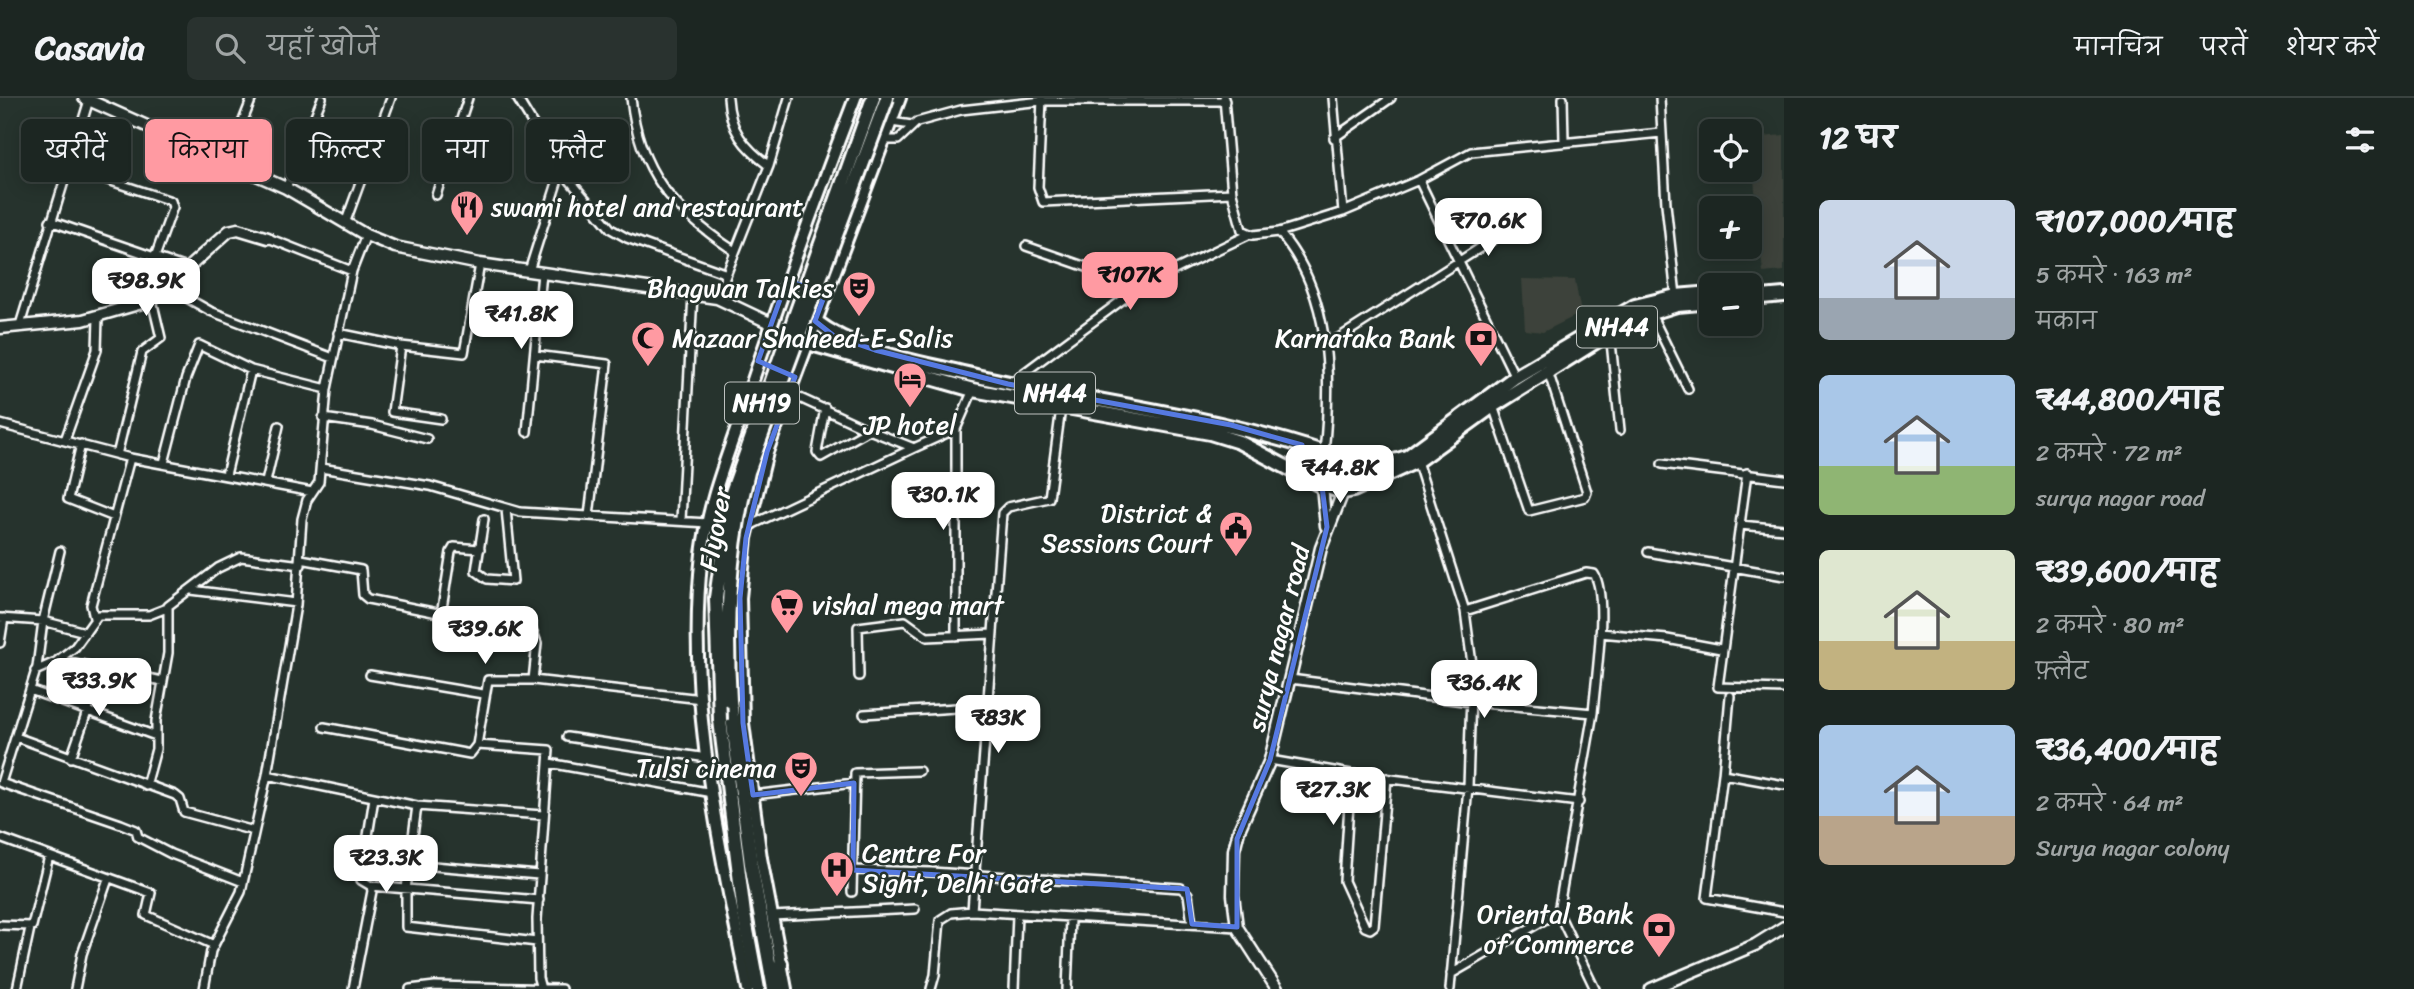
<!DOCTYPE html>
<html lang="hi">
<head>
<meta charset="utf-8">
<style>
	:root { --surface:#1c2622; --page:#29322f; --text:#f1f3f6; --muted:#a0a5a5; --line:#3a4340; --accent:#ff9aa2 }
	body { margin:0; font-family:Sriracha,"Playpen Sans Deva",sans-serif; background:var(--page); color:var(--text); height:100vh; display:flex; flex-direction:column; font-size:26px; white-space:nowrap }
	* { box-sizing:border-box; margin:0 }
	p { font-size:23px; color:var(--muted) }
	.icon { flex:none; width:38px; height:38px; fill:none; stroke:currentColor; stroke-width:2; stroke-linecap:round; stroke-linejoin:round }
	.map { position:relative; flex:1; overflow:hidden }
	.details { display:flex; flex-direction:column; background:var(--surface); width:630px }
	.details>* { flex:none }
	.guide { position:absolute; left:21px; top:21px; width:665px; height:63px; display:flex; gap:14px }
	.controls { position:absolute; left:1699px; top:21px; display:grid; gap:14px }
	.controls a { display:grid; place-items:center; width:63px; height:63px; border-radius:10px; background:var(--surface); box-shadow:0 4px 18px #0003,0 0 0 2px var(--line); font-size:35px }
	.price { position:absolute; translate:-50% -60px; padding:0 16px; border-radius:14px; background:#fff; color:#222; font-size:23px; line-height:46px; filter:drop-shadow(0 2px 4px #0008) }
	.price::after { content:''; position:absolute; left:50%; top:42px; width:21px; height:16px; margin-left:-10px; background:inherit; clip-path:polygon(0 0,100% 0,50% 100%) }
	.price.active { background:var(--accent); color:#111 }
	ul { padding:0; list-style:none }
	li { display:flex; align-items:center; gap:21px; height:175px; padding:0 35px }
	li span { display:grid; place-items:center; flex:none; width:196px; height:140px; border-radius:10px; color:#555 }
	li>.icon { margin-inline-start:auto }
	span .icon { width:84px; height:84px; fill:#fffc; stroke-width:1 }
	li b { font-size:30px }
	h2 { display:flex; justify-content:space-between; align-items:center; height:84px; padding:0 35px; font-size:30px }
	.tag { padding:0 24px; border-radius:10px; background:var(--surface); box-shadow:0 4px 18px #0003,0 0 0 2px var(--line); font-size:24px; line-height:63px }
	.tag.active { background:var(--accent); color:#111 }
	header { display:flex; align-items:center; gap:42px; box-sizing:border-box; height:98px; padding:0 35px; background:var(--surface); border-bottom:2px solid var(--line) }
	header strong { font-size:33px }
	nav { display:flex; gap:38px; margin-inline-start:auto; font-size:24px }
	.search { width:490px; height:63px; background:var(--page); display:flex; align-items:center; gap:18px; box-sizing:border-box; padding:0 24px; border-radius:10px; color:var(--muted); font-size:26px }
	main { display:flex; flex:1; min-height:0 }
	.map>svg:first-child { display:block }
</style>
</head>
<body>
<header>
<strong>Casavia</strong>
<div class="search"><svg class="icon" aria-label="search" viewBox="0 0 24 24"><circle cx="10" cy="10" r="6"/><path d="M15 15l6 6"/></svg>यहाँ खोजें</div>
<nav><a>मानचित्र</a><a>परतें</a><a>शेयर करें</a></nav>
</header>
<main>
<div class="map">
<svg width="1784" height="891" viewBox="0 0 1784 891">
	<rect width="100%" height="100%" fill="#26332d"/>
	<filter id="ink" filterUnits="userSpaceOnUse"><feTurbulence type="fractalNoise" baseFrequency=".0143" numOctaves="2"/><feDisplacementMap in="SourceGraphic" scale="14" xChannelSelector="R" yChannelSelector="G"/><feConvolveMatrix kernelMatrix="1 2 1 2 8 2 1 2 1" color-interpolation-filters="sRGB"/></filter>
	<g filter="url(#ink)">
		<path fill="#3c433a" d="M1784,37v136l-21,2 -13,-135z
			M1522,181l53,1 6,33 -38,19 -18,-2z"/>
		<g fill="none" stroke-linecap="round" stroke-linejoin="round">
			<g stroke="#fff" stroke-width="12">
				<path id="street" d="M517,0l44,72 50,59 16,9 97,35
					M631,0c8,74 42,112 102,152
					M728,0c2,33 16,49 41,68
					M1224,0l8,95 10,37 11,5 26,-3 64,-20 76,-32 52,-28 190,-19
					M1333,0l10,114
					M1563,0l1,43
					M1660,0l6,106 10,92
					M1042,1l-4,88 5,15 189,-9
					M891,24l21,3
					M1334,40l57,-40
					M884,42h14l19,-18 44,-12 81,-9h183
					M227,63l25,-63
					M69,69l102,34 2,6 -18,50
					M1419,82l96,197
					M286,90l36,-90
					M436,97l32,-97
					M50,123l136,47
					M346,123l45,-123
					M1279,134c52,60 53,145 45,220
					M268,140l84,33
					M1026,148l115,40
					M529,173l32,-101
					M169,190l41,23 123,47
					M717,200l52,-132 20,-68
					M1650,214l38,77
					M20,227l69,-225
					M1610,234l10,98
					M338,235l63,13 63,7 16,-89
					M401,248l-9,66 49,7
					M1326,248l179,-114
					M535,257l72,9 -18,152
					M1009,286l132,-98 107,-51
					M789,295l80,37 -48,27 -4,-5 8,-44
					M1493,308l36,105 56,-14 2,-5 -39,-121
					M323,320l49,7 55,14
					M0,326l130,34 182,34
					M956,331v207
					M869,332l45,18 42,-19 17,-39
					M527,334l15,-159
					M65,342l32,-90 1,-33
					M81,346l-13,55 46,18
					M117,357l25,-103 19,-14 -9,-38
					M1417,363l48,150 7,53 -4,123 -18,202
					M164,365l22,-85 13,-33 52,25 76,19
					M1662,366l122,15
					M321,370l109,18 90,26 188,11
					M1747,375l-29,214 66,2
					M226,377l25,-105
					M266,384l13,-56
					M484,421l-8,52 11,8 26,2 -7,-72
					M681,422l12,-226
					M1740,427l44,4
					M749,428l165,-78
					M60,453l-17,70 -6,46 -36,116 120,41 15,6 2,7 33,17 72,28
					M1648,454l136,24
					M301,461l60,11 2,25 5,4 165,33 4,11 -4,37
					M191,492l105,13
					M441,517l10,-63 3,-5 26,2
					M0,520l43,3 42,11
					M94,520l-3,-13 39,-147
					M1600,535l67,6 54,10
					M0,545l4,-25
					M58,562l17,-13 23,-32h51l18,-7
					M35,573l25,-11 102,21
					M370,577l113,19
					M859,578l-1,-49 47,-6 22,16 65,-3
					M1290,581l181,23 122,11c2,-29 16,-116 1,-139l-8,-1 -121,38
					M30,592l126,46
					M1730,598l-7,78 61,11
					M864,616l123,-8
					M324,629l146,27 7,-9 11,-65h45l169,19
					M16,639l159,58 5,4 4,13 70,19
					M567,639l140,21
					M477,647l72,5 -12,169 1,59 3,11
					M71,660l31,-89
					M1270,662l81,14 228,28
					M549,665l163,30
					M1351,676l-7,107 21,46 5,2 4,-3 13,-148
					M1723,676l-16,124 77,14
					M267,677l150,31 126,9
					M146,688l10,-37v-28l12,-68v-47l50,-38 23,-11 60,8
					M753,697l101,-12
					M417,708l-11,83v38l131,15
					M0,740l151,55 -5,22 68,30
					M410,766l129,11
					M853,772l78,2 250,16 7,6 4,30
					M371,788l168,14
					M852,794l3,-119 64,-2
					M972,813l30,-398 6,-6 41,-9 12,-90
					M1558,814l35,-199
					M772,818l143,-7
					M0,827l32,1 17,-70
					M1451,876l107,-62 37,77
					M17,891l13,-61
					M75,891l7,-35 26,-75
					M204,891l7,-38 30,-59 26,-117 29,-170 6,-86 5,-19 12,-18 8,-93 25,-118 14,-36
					M353,891l19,-98 -1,-5 -10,-6 13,-82
					M410,891l25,-3 126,3
					M931,891l4,-14 5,-55 11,-7 21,-2 265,16
					M1014,891l3,-74
					M1067,891l3,-70"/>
			</g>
			<g stroke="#fff" stroke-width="15">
				<path id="secondary" d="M84,0l202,90 80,47 29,12 85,17 237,34 53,25
					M0,230l83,-8 69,-20 77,-69 9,-2 30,9
					M1322,388l4,40
					M1277,891l-40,-62 -4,-32 1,-45 5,-20 31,-70 51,-212 22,-56
					M1651,891l104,-44 29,-18"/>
			</g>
			<g stroke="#fff" stroke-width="16">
				<path id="primary" d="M748,891c-28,-142 -63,-290 -46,-435 7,-55 25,-96 42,-147 34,-104 72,-207 111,-309
					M786,891l-25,-131 -18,-135 -3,-125 6,-60 21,-86 133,-354"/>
			</g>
			<g stroke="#fff" stroke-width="18">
				<path id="highway" d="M1750,200l34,-3
					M815,223c39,30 93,39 140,50 132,32 268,43 396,91l30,3 26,-8 108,-80 120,-71 41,-10 36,-3
					M808,245l165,47 237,43 29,9 81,43 23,7 10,-2 64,-29 76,-55 139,-87 45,-14 35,-3
					M730,603l21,163 23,125
					M720,622l24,194 14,75
					M778,891l3,-26"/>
			</g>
			<use href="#street" stroke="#26332d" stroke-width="7"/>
			<use href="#secondary" stroke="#26332d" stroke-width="10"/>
			<use href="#primary" stroke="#26332d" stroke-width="10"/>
			<use href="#highway" stroke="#26332d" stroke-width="12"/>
			<g stroke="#fff" stroke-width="18" stroke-linecap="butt">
				<path id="highway-bridge" d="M730,603c-5,-79 -1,-152 18,-229l139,-374
					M720,622l-4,-122 14,-100 143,-400"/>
			</g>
			<use href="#highway-bridge" stroke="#26332d" stroke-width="12"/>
		</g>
	</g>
	<path fill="none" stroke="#567ae2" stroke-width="5" stroke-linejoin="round" d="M787,182l38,14 -10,27 19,15 41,14 133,34 223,41 71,20 -10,24 30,17 5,41 -57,233 -33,79v88l-45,-3 -5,-35 -334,-19 1,-87 -101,12 -10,-72 -3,-125 6,-60 21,-86 28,-75 -37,-16z"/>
	<defs>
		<g id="restaurant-pin" transform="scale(1.75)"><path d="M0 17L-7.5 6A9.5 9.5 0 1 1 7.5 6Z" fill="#ff9aa2" stroke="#26332d"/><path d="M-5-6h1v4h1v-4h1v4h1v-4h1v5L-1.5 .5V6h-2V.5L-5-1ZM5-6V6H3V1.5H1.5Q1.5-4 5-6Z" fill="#111"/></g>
		<g id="theatre-pin" transform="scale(1.75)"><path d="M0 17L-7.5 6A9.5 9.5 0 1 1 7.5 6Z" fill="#ff9aa2" stroke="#26332d"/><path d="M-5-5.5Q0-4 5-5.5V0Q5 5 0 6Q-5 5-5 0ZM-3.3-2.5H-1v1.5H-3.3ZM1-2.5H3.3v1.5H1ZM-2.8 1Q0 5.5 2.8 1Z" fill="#111"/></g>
		<g id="mosque-pin" transform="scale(1.75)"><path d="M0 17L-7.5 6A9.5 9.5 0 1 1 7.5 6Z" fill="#ff9aa2" stroke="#26332d"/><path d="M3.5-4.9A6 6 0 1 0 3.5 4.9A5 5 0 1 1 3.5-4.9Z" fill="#111"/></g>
		<g id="bank-pin" transform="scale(1.75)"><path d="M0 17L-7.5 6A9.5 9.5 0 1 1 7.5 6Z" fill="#ff9aa2" stroke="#26332d"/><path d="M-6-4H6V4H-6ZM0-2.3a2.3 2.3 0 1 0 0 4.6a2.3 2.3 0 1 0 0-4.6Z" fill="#111"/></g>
		<g id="hotel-pin" transform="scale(1.75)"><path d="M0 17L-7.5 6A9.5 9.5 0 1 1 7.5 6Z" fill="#ff9aa2" stroke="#26332d"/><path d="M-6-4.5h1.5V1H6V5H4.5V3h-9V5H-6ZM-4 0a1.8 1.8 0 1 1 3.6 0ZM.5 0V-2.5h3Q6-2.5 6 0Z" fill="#111"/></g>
		<g id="civic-pin" transform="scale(1.75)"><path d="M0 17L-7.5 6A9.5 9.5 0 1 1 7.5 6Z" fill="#ff9aa2" stroke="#26332d"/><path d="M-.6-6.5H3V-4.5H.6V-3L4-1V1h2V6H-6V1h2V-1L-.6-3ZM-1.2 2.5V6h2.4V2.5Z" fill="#111"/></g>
		<g id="supermarket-pin" transform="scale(1.75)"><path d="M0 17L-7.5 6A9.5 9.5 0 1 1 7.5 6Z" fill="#ff9aa2" stroke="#26332d"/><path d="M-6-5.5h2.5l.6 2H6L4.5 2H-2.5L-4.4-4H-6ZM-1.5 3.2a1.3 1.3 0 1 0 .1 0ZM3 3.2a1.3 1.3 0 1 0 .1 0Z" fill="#111"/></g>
		<g id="hospital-pin" transform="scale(1.75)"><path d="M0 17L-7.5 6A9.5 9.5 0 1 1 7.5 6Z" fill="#ff9aa2" stroke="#26332d"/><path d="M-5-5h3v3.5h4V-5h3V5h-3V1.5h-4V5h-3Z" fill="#111"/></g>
	</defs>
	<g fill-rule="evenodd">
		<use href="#restaurant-pin" x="467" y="109"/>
		<use href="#theatre-pin" x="859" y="190"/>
		<use href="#mosque-pin" x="648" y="240"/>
		<use href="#bank-pin" x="1481" y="240"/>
		<use href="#hotel-pin" x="910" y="281"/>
		<use href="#civic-pin" x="1236" y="430"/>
		<use href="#supermarket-pin" x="787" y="507"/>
		<use href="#theatre-pin" x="801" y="670"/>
		<use href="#hospital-pin" x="837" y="770"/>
		<use href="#bank-pin" x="1659" y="831"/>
	</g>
	<g text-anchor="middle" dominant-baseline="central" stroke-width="5" stroke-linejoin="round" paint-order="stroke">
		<g fill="#26332d" stroke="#bec2c0" stroke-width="2">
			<rect x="1577" y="208.5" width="80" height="41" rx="5"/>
			<rect x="1015" y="274.5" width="80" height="41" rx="5"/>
			<rect x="725" y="284.5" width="74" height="41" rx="5"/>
		</g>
		<g font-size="24" font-weight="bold" fill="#fff">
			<text x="1617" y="229">NH44</text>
			<text x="1055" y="295">NH44</text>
			<text x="762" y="305">NH19</text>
		</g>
		<g font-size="26" fill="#fff" stroke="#26332d" text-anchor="end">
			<text x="491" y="109" text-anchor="start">swami hotel and restaurant</text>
			<text x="834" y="190">Bhagwan Talkies</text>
			<text x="672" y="240" text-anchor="start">Mazaar Shaheed-E-Salis</text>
			<text x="1456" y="240">Karnataka Bank</text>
			<text x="910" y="327" text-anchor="middle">JP hotel</text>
			<text x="1212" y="415">District &amp;<tspan x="1212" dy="30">Sessions Court</tspan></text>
			<text x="812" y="507" text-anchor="start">vishal mega mart</text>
			<text x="776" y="670">Tulsi cinema</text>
			<text x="862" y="755" text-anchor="start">Centre For<tspan x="862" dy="30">Sight, Delhi Gate</tspan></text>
			<text x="1634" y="816">Oriental Bank<tspan x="1634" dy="30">of Commerce</tspan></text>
		</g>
		<g font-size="26" fill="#fff" stroke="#26332d">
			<text transform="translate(715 431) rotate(-80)">Flyover</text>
			<text transform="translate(1278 540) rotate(-76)">surya nagar road</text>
		</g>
	</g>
</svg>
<div class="controls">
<a><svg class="icon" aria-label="locate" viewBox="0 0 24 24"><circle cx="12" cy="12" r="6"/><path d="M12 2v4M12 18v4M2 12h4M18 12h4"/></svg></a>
<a>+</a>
<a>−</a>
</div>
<b class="price" style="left:1488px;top:160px">₹70.6K</b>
<b class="price active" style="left:1130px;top:214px">₹107K</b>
<b class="price" style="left:146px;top:220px">₹98.9K</b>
<b class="price" style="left:521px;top:253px">₹41.8K</b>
<b class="price" style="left:1340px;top:407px">₹44.8K</b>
<b class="price" style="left:943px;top:434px">₹30.1K</b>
<b class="price" style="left:485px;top:568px">₹39.6K</b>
<b class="price" style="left:99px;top:620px">₹33.9K</b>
<b class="price" style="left:1484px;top:622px">₹36.4K</b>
<b class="price" style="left:998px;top:657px">₹83K</b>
<b class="price" style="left:1333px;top:729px">₹27.3K</b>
<b class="price" style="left:386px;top:797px">₹23.3K</b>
<div class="guide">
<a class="tag">खरीदें</a>
<a class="tag active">किराया</a>
<a class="tag">फ़िल्टर</a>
<a class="tag">नया</a>
<a class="tag">फ़्लैट</a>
</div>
</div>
<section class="details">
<h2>12 घर<svg class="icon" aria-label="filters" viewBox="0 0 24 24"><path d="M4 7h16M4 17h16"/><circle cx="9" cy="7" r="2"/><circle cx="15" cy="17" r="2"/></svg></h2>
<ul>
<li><span style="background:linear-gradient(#c9d6e8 70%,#9aa5b1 0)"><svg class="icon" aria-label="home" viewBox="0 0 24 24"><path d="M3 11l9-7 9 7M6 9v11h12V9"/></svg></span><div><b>₹107,000/माह</b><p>5 कमरे · 163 m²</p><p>मकान</p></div></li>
<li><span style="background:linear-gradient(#a9c7e8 65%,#8fb573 0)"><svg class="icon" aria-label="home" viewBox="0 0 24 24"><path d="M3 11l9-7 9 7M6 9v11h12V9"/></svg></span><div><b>₹44,800/माह</b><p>2 कमरे · 72 m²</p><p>surya nagar road</p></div></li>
<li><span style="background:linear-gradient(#dfe7d0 65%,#c2b280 0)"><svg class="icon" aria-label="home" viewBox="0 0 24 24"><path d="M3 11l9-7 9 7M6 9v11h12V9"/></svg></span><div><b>₹39,600/माह</b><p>2 कमरे · 80 m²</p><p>फ़्लैट</p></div></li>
<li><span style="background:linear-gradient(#a9c7e8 65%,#b9a48a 0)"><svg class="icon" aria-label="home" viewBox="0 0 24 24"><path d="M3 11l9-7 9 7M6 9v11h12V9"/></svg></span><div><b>₹36,400/माह</b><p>2 कमरे · 64 m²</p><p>Surya nagar colony</p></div></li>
</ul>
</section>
</main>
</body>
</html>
